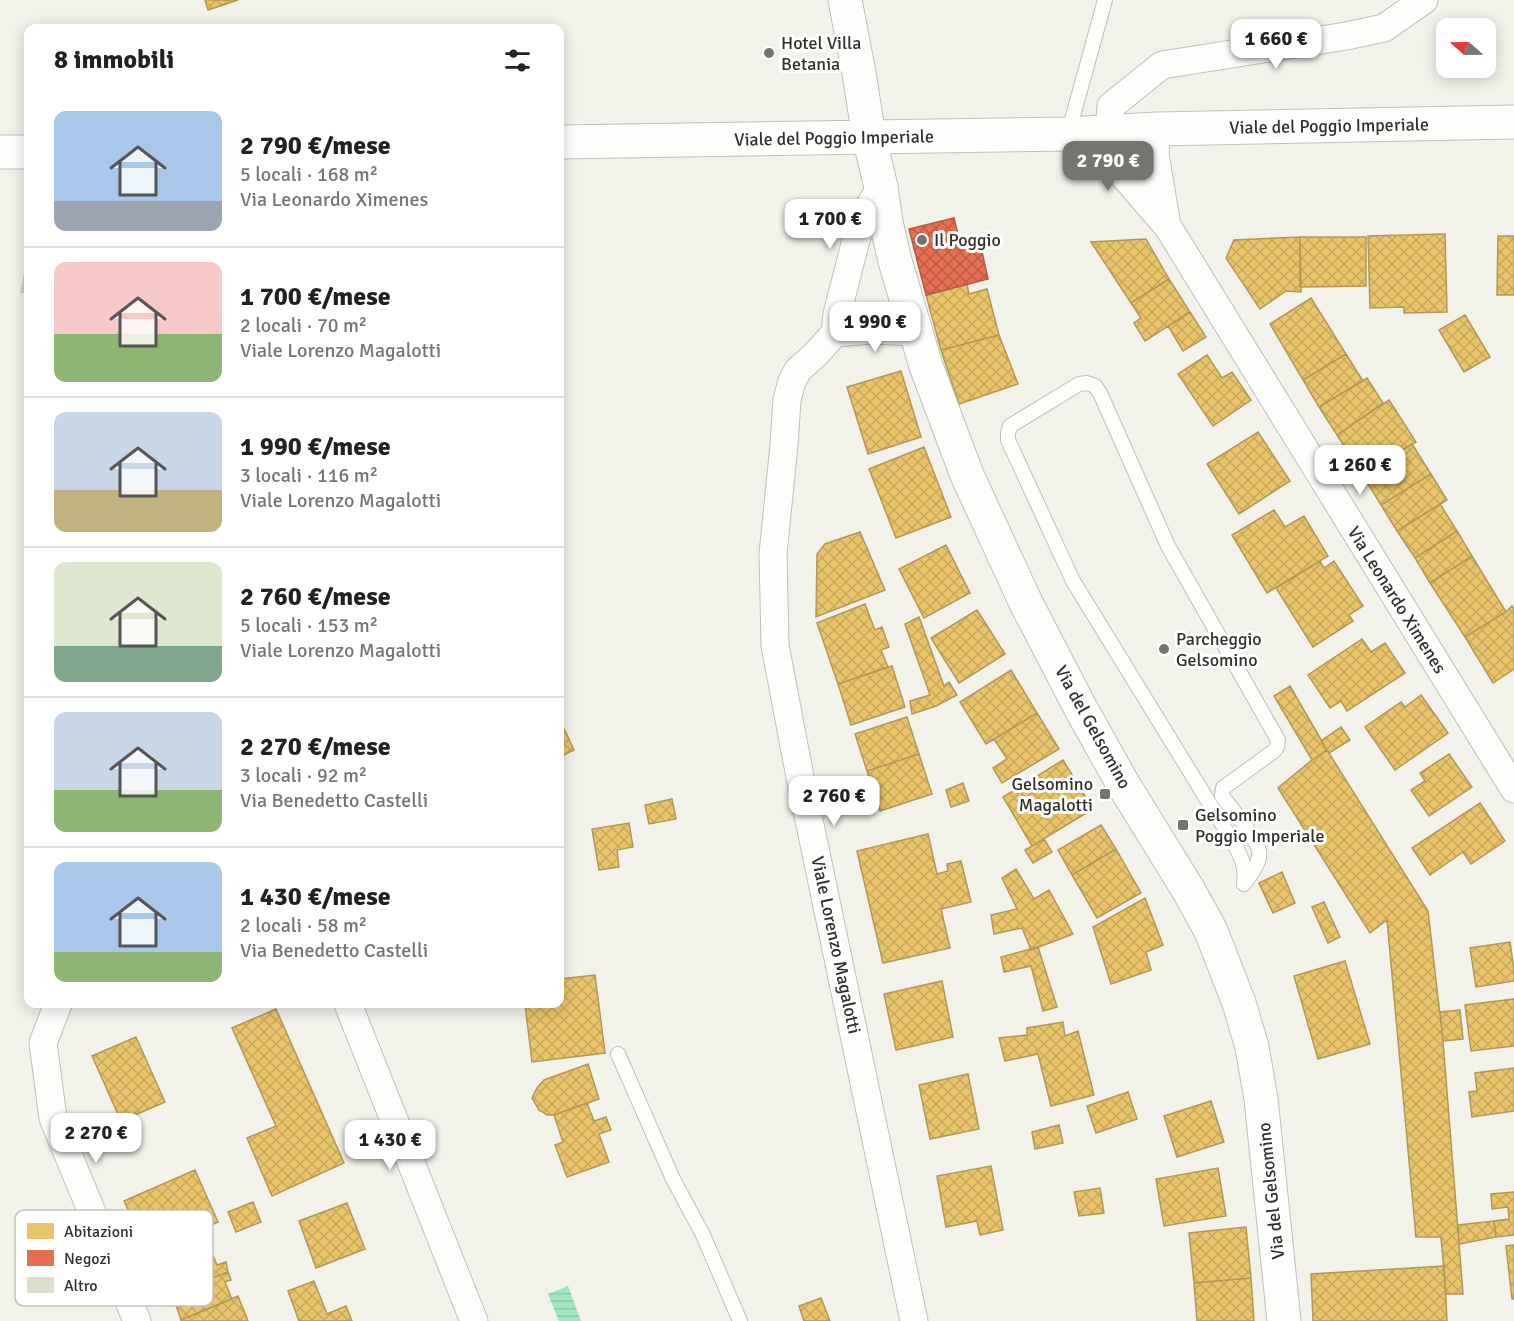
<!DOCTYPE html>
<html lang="it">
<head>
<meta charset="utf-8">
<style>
	:root { --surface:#fff; --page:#f6f6f6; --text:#202124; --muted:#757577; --line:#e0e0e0; --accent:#75746e }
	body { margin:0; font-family:Signika,sans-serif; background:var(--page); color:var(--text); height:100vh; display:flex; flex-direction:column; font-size:22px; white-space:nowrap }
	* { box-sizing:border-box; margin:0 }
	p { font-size:20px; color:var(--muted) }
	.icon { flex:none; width:33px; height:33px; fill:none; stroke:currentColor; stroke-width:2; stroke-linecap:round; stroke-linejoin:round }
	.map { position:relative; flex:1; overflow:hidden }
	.sheet { position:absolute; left:24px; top:24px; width:540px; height:984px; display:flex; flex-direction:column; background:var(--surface); border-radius:12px; box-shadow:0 3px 15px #0003 }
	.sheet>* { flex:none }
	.needle { width:39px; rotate:290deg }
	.buttons { position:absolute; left:1436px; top:18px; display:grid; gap:12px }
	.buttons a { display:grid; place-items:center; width:60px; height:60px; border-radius:12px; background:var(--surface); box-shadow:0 3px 15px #0003; font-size:30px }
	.price { position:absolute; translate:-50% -51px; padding:0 14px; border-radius:12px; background:#fff; color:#222; font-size:20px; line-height:39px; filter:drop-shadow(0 2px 3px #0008) }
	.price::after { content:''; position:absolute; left:50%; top:36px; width:18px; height:14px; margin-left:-9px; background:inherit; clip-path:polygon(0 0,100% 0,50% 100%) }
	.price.current { background:var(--accent); color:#fff }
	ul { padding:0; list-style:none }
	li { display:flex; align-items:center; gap:18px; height:150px; padding:0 30px }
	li+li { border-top:2px solid var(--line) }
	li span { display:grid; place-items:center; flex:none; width:168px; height:120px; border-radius:12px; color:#555 }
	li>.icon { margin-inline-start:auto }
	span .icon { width:72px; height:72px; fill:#fffc; stroke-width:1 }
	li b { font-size:26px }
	h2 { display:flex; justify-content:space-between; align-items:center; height:72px; padding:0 30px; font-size:26px }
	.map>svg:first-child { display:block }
</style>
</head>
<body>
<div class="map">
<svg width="1514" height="1321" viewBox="0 0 1514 1321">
	<defs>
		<pattern id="water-rules" width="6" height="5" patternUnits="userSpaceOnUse" patternTransform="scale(1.5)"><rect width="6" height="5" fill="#a2e6bf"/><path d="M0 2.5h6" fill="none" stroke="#8cc6a4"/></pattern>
		<pattern id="homes-cross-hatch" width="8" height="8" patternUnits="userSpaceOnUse" patternTransform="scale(1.5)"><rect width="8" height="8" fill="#e9c46a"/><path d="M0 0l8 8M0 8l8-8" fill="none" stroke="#c8a95c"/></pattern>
		<pattern id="shops-cross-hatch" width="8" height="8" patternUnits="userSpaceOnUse" patternTransform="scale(1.5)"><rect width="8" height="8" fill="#e76f51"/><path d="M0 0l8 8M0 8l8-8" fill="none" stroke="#bc5c43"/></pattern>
		<pattern id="building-cross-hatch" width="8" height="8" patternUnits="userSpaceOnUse" patternTransform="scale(1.5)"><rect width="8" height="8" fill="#d9e0cd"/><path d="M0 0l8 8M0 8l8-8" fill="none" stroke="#bbc0b0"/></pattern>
	</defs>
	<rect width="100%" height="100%" fill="#f2f1ea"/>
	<path fill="url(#water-rules)" d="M568,1286l13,35h-22l-11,-27z"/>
	<path fill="url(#homes-cross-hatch)" stroke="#b29857" stroke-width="1.5" d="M205,0h33l-30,10z
		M1445,234l2,78 -43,1v-6l-34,1 -2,-72z
		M1498,236h16v59h-17z
		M1300,237l1,55 -15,-1 -26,18 -34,-51 8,-18z
		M1300,237h66v49l-66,1z
		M1146,239l23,40 -38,24 -40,-61z
		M1169,279l21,33 -45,29 -11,-18 7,-5 -10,-15z
		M967,284l2,10 18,-5 12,46 -58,15 -15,-55z
		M1311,298l35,56 -43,26 -33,-56z
		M1190,312l16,25 -23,14 -15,-25z
		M1465,315l25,42 -26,15 -25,-42z
		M999,335l19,49 -59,20 -18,-54z
		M1346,354l17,27 -44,26 -16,-27z
		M1207,355l15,23 10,-6 19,28 -38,26 -35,-52z
		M901,371l20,66 -53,17 -21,-67z
		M1367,378l16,25 -46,32 -18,-28z
		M1389,400l27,42 -54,32 -25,-39z
		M1258,432l32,49 -51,33 -32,-50z
		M1412,444l19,30 -50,31 -19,-31z
		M924,447l27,70 -55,21 -27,-69z
		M1431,474l16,26 -50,31 -16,-26z
		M1440,504l17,27 -42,27 -18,-27z
		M1274,510l11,17 19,-11 24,40 -61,37 -35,-58z
		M1457,531l15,25 -42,27 -15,-25z
		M860,532l25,58 -69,27 1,-63 8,-10z
		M946,545l24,48 -46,25 -25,-49z
		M1472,556l34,56 -41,25 -35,-54z
		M1320,561l4,7 10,-7 29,45 -14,9 4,6 -40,26 -37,-59z
		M865,604l10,26 7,-3 7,20 -8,3 7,17 -50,17 -21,-61z
		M1512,606l2,3v60l-21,14 -28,-46 41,-25z
		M977,610l28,44 -46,29 -28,-45z
		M919,617l25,69 5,-4 8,13 -21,11 -24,8 -2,-13 20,-6 -25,-71z
		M1362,639l9,13 14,-9 20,30 -58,38 -6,-10 -11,7 -22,-33z
		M892,666l13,41 -54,18 -13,-41z
		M1011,670l26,43 -51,31 -26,-42z
		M1290,686l37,64 -15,10 -38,-64z
		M1421,695l27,38 -53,37 -30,-43 36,-25 4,5z
		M1037,713l22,36 -57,34 -9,-15 14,-9 -13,-20z
		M907,717l12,37 -52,17 -12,-37z
		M560,720l14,30 -14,7z
		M1341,727l9,13 -21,13 -8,-12z
		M1327,750l101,161 15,130 20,253h-17l-5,-57h-25l-29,-317 -17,13 -92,-145 34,-28z
		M919,754l13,40 -52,17 -13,-40z
		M1449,754l23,33 -43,29 -18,-26 14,-9 -5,-8z
		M1063,760l30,49 -61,37 -29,-49z
		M963,783l6,18 -18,6 -5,-17z
		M672,799l4,20 -27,5 -4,-19z
		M1480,803l25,38 -34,23 -8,-12 -33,23 -18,-27z
		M629,823l4,24 -16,3 2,17 -20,3 -7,-41z
		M1101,825l15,24 -44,26 -14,-25z
		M928,834l9,40 11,-3 -1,-7 14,-3 10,41 -30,7 9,39 -67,15 -26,-112z
		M1044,839l8,13 -19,11 -8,-13z
		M1116,849l25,44 -44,25 -25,-43z
		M1016,869l18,30 15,-9 24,44 -42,16 -9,-22 -28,6 -3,-19 26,-6 -15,-31z
		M1282,872l13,31 -22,10 -14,-30z
		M1145,898l18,47 -17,7 5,18 -40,14 -18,-57z
		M1324,902l16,35 -12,6 -16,-36z
		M1510,942l4,28v11l-38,6 -6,-39z
		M1038,947l19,60 -14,4 -12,-45 -27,6 -3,-15z
		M1345,961l25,83 -52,15 -24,-83z
		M595,975l10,78 -73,9 -7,-58h35v-25z
		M942,981l11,56 -57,13 -12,-56z
		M1514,999v47l-43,5 -6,-46z
		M276,1009l68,154 -72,33 -25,-58 29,-12 -44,-98z
		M1460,1010l3,29 -20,2 -3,-29z
		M1063,1022l2,14 13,-5 16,64 -43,11 -13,-52 -33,7 -6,-23 28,-3v-7z
		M136,1037l29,65 -44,19 -29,-65z
		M588,1064l11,35 -45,16h-7l-8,-5 -7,-12 5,-10 7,-8z
		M1514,1068v43l-42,6 -3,-25 8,-1 -2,-18z
		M968,1074l11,55 -49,10 -11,-54z
		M1128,1092l9,27 -41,14 -9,-27z
		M1211,1101l13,41 -47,15 -13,-41z
		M587,1103l7,18 12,-4 5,13 -12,4 10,28 -42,15 -12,-32 8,-3 -9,-27z
		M1059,1125l4,18 -28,6 -3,-17z
		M991,1166l12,64 -23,5 -3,-14 -31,6 -9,-51z
		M1218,1168l8,48 -62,10 -8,-47z
		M195,1170l23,52 -71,31 -23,-52z
		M1100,1188l4,25 -25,3 -5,-24z
		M1514,1192v43l-18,2 -2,-16 15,-2 -1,-12 -16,2 -1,-15z
		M253,1202l8,20 -25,10 -8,-20z
		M347,1203l18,46 -49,19 -17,-47z
		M1494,1221l2,16 -37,7 -1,-19z
		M1246,1227l5,51 -57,5 -5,-50z
		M208,1243l9,22 9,-3 2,10 -56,21 -13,-31z
		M1514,1245v54h-2l-6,-53z
		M1444,1266l3,55h-134l-2,-47z
		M228,1272l3,8 -6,2 7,17 -51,21 -9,-27z
		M1251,1278l3,43h-57l-3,-38z
		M314,1281l13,33 19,-8 6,15h-53l-11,-30z
		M238,1296l10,25h-67v-1z
		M821,1298l9,23h-26l-5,-15z"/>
	<path fill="url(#shops-cross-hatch)" stroke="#b05c46" stroke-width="1.5" d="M954,218l6,25 19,-5 9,41 -62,16 -17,-66z"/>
	<path fill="url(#building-cross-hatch)" stroke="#cfcfca" stroke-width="1.5" d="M27,262l1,1v30l-7,-1z"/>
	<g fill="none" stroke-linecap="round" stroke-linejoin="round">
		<g stroke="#c0c0bb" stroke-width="16">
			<path id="lane" d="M1068,134l37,-134
				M1087,383l8,3 5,7 68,153 110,194 -1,7 -3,4 -51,37 -1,8c9,12 35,42 37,55 2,12 -9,24 -15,33 2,-17 -1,-23 -9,-39l-162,-264 -65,-141v-7l2,-7 69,-42z
				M618,1054l55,125 30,56 37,86"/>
		</g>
		<g stroke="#c0c0bb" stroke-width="29">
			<path id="street" d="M1424,0l-40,28 -38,8 -184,29 -51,41 -2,25 1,29 58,67 346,562
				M1157,129l-2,25 12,72
				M881,187l-14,23 -11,30 -19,74 -2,19 -20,22 -17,15 -6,11 -5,19 -3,45 -11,109 2,91 25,132 114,544
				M835,333l36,-3 45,2
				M58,1004l-15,39 10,75 84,203
				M348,1004l126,317"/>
		</g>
		<g stroke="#c0c0bb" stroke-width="35">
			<path id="secondary" d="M869,137l199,-3 89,-5 357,-7"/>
		</g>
		<g stroke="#c0c0bb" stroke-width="35">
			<path id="primary" d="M845,0l14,73 10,64 12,50 5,35 9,39 31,105 41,109 59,128 55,106 42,75 66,107 22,40 28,72 13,44 9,52 23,222
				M560,142l309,-5
				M0,152h28"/>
		</g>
		<use href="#lane" stroke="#fdfdfc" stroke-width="14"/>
		<use href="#street" stroke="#fdfdfc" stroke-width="27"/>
		<use href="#secondary" stroke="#fdfdfc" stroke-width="33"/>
		<use href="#primary" stroke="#fdfdfc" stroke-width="33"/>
	</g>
	<g fill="#75746e" stroke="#fff" stroke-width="2">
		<circle cx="769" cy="53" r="6"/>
		<circle cx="922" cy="240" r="6"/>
		<circle cx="1164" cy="649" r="6"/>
		<rect x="1099" y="788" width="12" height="12" rx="3"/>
		<rect x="1177" y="819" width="12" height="12" rx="3"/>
	</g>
	<g text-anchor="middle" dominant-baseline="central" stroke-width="6" stroke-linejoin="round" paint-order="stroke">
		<g font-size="18" fill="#31302b" stroke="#fff" text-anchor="start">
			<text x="781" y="43">Hotel Villa<tspan x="781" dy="21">Betania</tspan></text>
			<text x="934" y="240">Il Poggio</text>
			<text x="1176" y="639">Parcheggio<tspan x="1176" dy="21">Gelsomino</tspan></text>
			<text x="1093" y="784" text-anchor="end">Gelsomino<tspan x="1093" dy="21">Magalotti</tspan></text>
			<text x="1195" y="815">Gelsomino<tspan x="1195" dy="21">Poggio Imperiale</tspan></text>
		</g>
		<g font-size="18" fill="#31302b" stroke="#fff">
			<text transform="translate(1329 126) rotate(-1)">Viale del Poggio Imperiale</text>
			<text transform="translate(834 138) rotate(-1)">Viale del Poggio Imperiale</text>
			<text transform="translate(1397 600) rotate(58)">Via Leonardo Ximenes</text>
			<text transform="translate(1093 727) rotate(61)">Via del Gelsomino</text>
			<text transform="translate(836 945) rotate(78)">Viale Lorenzo Magalotti</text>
			<text transform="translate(1271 1191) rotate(-96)">Via del Gelsomino</text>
		</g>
	</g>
	<rect x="15" y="1210" width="198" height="96" rx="9" fill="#fff" stroke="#c1c1bf" stroke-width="1.5"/>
	<rect x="27" y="1223" width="27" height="16" fill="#e9c46a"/>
	<rect x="27" y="1250" width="27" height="16" fill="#e76f51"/>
	<rect x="27" y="1277" width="27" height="16" fill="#d9e0cd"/>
	<g font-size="16" fill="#31302b">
		<text x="64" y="1237">Abitazioni</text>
		<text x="64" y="1264">Negozi</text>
		<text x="64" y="1291">Altro</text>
	</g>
</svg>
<div class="buttons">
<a><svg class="needle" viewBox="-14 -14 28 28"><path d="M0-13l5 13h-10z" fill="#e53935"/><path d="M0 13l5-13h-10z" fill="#757577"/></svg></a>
</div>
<b class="price" style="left:1276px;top:70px">1 660 €</b>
<b class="price current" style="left:1108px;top:192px">2 790 €</b>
<b class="price" style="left:830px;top:250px">1 700 €</b>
<b class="price" style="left:875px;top:353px">1 990 €</b>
<b class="price" style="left:1360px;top:496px">1 260 €</b>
<b class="price" style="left:834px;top:827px">2 760 €</b>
<b class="price" style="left:96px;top:1164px">2 270 €</b>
<b class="price" style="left:390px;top:1171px">1 430 €</b>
<section class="sheet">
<h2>8 immobili<svg class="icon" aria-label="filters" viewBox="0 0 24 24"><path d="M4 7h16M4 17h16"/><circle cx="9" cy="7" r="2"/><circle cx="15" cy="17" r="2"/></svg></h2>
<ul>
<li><span style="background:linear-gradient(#a9c7e8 75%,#9aa5b1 0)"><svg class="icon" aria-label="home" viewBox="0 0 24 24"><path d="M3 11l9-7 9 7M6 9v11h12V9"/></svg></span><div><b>2 790 €/mese</b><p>5 locali · 168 m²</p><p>Via Leonardo Ximenes</p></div></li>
<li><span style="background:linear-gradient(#f6c9c9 60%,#8fb573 0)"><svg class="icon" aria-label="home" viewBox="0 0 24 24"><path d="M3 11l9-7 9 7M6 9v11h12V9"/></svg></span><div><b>1 700 €/mese</b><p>2 locali · 70 m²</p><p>Viale Lorenzo Magalotti</p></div></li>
<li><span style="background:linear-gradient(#c9d6e8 65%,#c2b280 0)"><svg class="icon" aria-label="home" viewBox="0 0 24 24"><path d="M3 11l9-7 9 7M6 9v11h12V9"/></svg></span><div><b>1 990 €/mese</b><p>3 locali · 116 m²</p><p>Viale Lorenzo Magalotti</p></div></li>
<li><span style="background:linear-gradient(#dfe7d0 70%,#7fa58c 0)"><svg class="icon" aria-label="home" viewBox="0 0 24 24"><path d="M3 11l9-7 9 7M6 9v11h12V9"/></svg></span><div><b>2 760 €/mese</b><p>5 locali · 153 m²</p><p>Viale Lorenzo Magalotti</p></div></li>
<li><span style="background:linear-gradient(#c9d6e8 65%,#8fb573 0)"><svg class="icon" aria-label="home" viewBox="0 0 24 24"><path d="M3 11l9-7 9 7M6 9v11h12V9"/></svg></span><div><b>2 270 €/mese</b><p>3 locali · 92 m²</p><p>Via Benedetto Castelli</p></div></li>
<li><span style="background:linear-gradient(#a9c7e8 75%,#8fb573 0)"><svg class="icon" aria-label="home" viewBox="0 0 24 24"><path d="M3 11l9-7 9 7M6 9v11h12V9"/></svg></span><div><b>1 430 €/mese</b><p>2 locali · 58 m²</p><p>Via Benedetto Castelli</p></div></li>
</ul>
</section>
</div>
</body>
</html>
